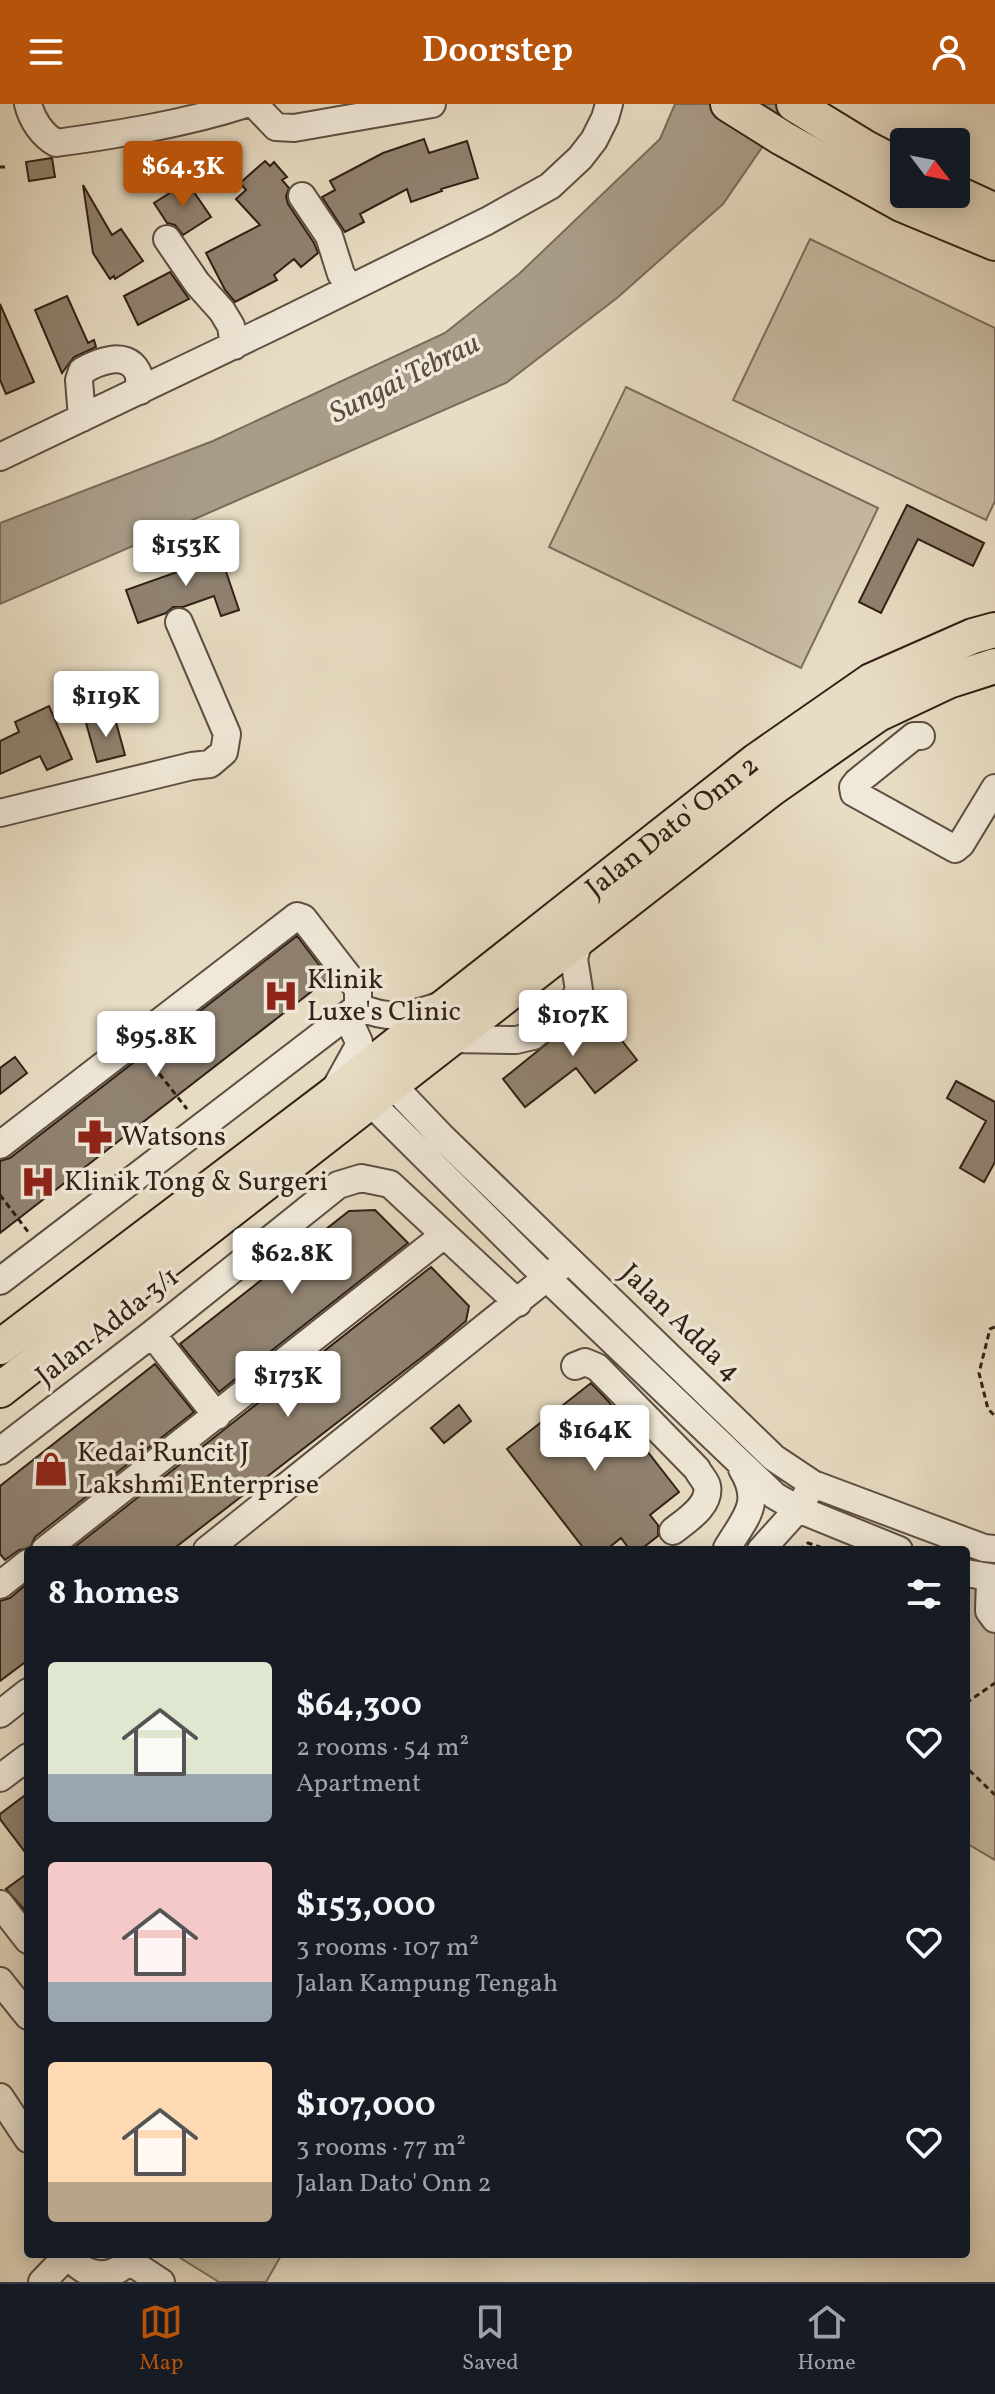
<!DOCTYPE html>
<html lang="en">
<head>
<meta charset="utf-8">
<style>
	:root { --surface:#171b24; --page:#242831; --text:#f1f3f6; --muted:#9ea1a6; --line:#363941; --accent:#b45309 }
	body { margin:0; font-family:Vollkorn,serif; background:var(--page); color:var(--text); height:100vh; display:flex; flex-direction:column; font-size:30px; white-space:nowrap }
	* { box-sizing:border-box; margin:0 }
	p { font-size:26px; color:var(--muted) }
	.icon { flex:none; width:44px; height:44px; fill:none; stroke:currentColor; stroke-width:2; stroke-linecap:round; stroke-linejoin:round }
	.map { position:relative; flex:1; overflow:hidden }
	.drawer { position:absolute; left:24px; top:1442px; width:946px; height:712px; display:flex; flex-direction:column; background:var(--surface); border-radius:8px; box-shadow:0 4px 20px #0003 }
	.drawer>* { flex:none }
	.needle { width:52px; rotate:122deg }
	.fabs { position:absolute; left:890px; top:24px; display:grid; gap:16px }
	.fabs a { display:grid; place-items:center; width:80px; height:80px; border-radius:8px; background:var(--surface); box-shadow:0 4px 20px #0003; font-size:40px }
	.price { position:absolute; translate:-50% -68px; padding:0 18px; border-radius:8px; background:#fff; color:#222; font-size:26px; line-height:52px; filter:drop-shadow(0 2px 4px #0008) }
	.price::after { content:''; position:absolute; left:50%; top:48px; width:24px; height:18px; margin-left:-12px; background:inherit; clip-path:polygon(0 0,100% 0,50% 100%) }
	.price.active { background:var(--accent); color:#fff }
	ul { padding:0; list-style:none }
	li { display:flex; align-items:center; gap:24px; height:200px; padding:0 24px }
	li span { display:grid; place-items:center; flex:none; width:224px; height:160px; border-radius:8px; color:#555 }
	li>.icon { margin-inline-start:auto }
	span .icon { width:96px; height:96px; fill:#fffc; stroke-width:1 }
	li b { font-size:34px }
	h2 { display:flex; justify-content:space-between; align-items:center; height:96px; padding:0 24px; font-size:34px }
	header { display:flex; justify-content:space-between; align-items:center; height:104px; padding:0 24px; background:var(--accent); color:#fff; font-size:36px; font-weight:600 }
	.dock { display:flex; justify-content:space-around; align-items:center; height:112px; border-top:2px solid var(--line); background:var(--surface); font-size:22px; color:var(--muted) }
	.dock a { display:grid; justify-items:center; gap:4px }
	.dock .active { color:var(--accent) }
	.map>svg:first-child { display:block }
</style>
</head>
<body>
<header><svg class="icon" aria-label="menu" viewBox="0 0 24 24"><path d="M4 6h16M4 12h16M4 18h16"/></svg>Doorstep<svg class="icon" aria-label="person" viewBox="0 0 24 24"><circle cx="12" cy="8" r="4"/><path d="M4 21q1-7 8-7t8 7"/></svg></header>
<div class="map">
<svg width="995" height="2178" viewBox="0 0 995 2178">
	<rect width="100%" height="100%" fill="#e8ddc4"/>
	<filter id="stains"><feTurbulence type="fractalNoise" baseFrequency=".0025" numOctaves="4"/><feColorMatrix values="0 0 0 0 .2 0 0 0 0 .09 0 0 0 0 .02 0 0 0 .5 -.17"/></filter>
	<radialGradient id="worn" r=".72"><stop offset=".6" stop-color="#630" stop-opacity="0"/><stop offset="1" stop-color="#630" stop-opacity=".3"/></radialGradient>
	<path fill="#c9bda6" stroke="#7c6e5e" stroke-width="2" d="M810,135l185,89v173l-9,19 -253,-120z
		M626,283l252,121 -77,160 -252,-121z
		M966,1481l29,5v270l-29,-17z
		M174,2150h108l-16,28h-47z"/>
	<path fill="#a99d89" stroke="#796b5b" stroke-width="2" d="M675,0h117l-69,100 -106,94 -111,85 -506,221v-81l213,-82 232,-108 74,-59 141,-135z"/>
	<path fill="#908270" stroke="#302016" stroke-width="2" d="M424,35l5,14 38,-12 11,37 -37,11 1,2 -31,11 -4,-13 -47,25 4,8 -19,10 -23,-35 13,-7 -5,-9 53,-28z
		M52,54l3,19 -26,4 -3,-19z
		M265,57l5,5 4,-4 13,15 -5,3 7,8 -3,8 2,8 26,39 4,10 -17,14 -7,-8 -20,16 3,5 -42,22 -10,-12 -19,-37 54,-28 -24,-26 10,-9 -6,-7z
		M187,78l24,35 -28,18 -8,-10 -8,-2 -13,-20z
		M83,81l29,50 9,-6 22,32 -28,18 -1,-3 -4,3 -17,-26z
		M170,168l19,27 -51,26 -14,-29z
		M67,192l21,47 6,-3 2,7 -22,10 -12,16 -27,-63z
		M0,200l34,78 -28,12 -6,-14z
		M907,401l77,38 -11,23 -55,-27 -37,74 -22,-11z
		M217,441l22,65 -18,6 -7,-20 -31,11h-10l-7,6 -28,10 -12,-33 68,-24 -4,-11z
		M49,602l23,53 -25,11 -7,-14 -40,18v-33l19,-9 -4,-10z
		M114,611l11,40 -28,7 -11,-39z
		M297,832l32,42 -329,255v-72l10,-3z
		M591,897l46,59 -42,33 -19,-25 -51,39 -22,-28 79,-64z
		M15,953l12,16 -27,21v-26z
		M956,977l39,21v60l-11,20 -24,-14 26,-47 -39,-23z
		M375,1106l33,33 -189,149 -39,-48 169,-133z
		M431,1163l38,39 -3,15 -31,26 -263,203h-101z
		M155,1260l39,48 -159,125 -5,11 -11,2 -14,10 -5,-6v-68z
		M591,1279l17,18 71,91 -29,23 8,10v11l-18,14h-10l-9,-12 -15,12h-21l-78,-101z
		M459,1301l12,16 -27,22 -13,-15z
		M28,1479v77l-28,21v-80l10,-3z
		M28,1689v63l-28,-37v-5z
		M28,1769v41l-22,-25z"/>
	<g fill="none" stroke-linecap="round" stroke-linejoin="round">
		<g stroke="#5e4f42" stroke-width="30">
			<path id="minor" d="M28,0c4,16 14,31 28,39 64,-9 128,-19 190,-39
				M254,0l22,23 18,1 138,-24
				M302,92l27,40 12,38 9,14
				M167,135l30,44 25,28 9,15 3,20
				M82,314l-3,-38 3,-9c15,-9 44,-21 55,0 3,5 2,14 3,20
				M0,353l278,-133 209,-103 63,-35 30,-28 14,-18 11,-22 4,-14
				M921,632h-7l-57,46 -4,5 1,6 101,56 6,-5 34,-56
				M0,709l192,-47 18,-2 14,-12 3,-18 -48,-112
				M358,903c32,13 50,10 81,-1
				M451,935l65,1 17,-4 39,-33 7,-13 -5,-31 5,-19
				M380,968l61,64 333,322 39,26 171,64 11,1
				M336,983l21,-38 2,-7 -12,-26
				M359,987l189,188 227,217 23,13 101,41
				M0,1041l297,-229 6,2 55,71v18
				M0,1177l358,-274
				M152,1230l65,82
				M575,1262l10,-4 12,5 100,102c2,5 9,12 10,17 4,20 -22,35 -34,45
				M0,1347l152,-117 186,-149 23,-7 29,6 128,119
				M727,1444c18,-30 36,-45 15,-79
				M45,1446l399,-315
				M207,1446l353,-283
				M761,1446l37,-41 9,-15
				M966,1469l29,5
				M990,1474l-1,33 6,8
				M0,1481l28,-22
				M0,1610l28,-22
				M0,1674l28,-21
				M0,1800l28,36
				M0,1877l28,35
				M0,1993l28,42
				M68,2150c17,26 49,28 65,0
				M129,2157l32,21
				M42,2178l26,-27"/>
		</g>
		<g stroke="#302016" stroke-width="38">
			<g id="major">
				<path d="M728,0l54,34 119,66 94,39"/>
				<path d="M794,0l70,43 40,21"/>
				<path d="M956,89l39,18"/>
				<path id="s1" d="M0,1243l330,-250 426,-336 115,-80 102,-45 22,-6"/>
				<path d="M0,1286l771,-601 107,-75 70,-33 47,-15"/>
			</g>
		</g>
		<path stroke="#302016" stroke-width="3" stroke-dasharray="6 4" stroke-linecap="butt" d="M0,63h5
			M147,954l40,51
			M0,1091l29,38
			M995,1223l-5,2 -11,44 9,36 7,7
			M799,1446l9,-7 21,7
			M966,1599l29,-20
			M966,1657l3,9 26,25"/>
		<use href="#minor" stroke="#f0e9d9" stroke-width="26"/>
		<use href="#major" stroke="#e8ddc4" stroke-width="34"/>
	</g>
	<defs>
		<g id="hospital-bare" transform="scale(2.76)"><path d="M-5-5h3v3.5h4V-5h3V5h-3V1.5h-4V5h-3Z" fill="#8f2418" stroke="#f0e9d9" stroke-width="2.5" paint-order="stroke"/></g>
		<g id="pharmacy-bare" transform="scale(2.76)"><path d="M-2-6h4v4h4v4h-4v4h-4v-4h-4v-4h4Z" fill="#8f2418" stroke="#f0e9d9" stroke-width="2.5" paint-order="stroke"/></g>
		<g id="shop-bare" transform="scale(2.76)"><path d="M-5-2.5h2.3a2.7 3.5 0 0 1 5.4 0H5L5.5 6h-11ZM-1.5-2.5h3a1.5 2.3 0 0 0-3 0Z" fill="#8f2418" stroke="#f0e9d9" stroke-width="2.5" paint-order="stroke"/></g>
	</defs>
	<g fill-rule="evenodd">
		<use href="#hospital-bare" x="281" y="892"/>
		<use href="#pharmacy-bare" x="95" y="1033"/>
		<use href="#hospital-bare" x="38" y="1078"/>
		<use href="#shop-bare" x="51" y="1365"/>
	</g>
	<g text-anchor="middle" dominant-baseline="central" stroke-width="7" stroke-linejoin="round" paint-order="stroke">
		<g font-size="28" fill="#302016" stroke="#f0e9d9">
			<text stroke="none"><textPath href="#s1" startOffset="850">Jalan Dato' Onn 2</textPath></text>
			<text transform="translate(680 1219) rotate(44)">Jalan Adda 4</text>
			<text transform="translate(108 1223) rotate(-38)">Jalan Adda 3/1</text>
		</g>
		<g font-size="28" fill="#302016" stroke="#f0e9d9" text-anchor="start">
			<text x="307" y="876">Klinik<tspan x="307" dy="32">Luxe's Clinic</tspan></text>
			<text x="121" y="1033">Watsons</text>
			<text x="64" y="1078">Klinik Tong &amp; Surgeri</text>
			<text x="77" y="1349">Kedai Runcit J<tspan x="77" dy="32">Lakshmi Enterprise</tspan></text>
		</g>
		<g font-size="30" font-style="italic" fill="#5a4c3e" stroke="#f0e9d9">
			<text transform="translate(405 275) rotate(-27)">Sungai Tebrau</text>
		</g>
	</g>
	<rect width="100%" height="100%" filter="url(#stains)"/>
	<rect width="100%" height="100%" fill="url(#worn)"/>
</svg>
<div class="fabs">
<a><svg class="needle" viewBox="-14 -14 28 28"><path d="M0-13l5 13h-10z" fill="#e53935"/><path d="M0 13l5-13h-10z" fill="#9ea1a6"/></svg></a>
</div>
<b class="price active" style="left:183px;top:105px">$64.3K</b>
<b class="price" style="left:186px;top:484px">$153K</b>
<b class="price" style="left:106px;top:635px">$119K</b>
<b class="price" style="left:573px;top:954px">$107K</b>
<b class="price" style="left:156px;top:975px">$95.8K</b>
<b class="price" style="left:292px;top:1192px">$62.8K</b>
<b class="price" style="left:288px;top:1315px">$173K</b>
<b class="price" style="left:595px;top:1369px">$164K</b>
<section class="drawer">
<h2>8 homes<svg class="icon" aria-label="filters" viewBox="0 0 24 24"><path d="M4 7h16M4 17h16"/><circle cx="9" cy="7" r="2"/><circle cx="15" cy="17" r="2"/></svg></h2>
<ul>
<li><span style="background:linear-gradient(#dfe7d0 70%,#9aa5b1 0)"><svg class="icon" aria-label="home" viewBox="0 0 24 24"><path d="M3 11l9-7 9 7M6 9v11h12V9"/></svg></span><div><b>$64,300</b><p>2 rooms · 54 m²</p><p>Apartment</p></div><svg class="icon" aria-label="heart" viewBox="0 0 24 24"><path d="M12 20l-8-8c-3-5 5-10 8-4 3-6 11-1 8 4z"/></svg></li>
<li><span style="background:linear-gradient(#f6c9c9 75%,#9aa5b1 0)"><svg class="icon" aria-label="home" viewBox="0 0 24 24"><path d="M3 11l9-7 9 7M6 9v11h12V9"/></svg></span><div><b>$153,000</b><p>3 rooms · 107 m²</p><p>Jalan Kampung Tengah</p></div><svg class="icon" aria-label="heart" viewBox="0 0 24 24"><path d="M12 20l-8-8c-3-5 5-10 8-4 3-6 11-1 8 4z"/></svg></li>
<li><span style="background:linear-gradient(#ffd9b3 75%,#b9a48a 0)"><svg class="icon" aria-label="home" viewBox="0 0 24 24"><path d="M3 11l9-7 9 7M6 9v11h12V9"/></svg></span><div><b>$107,000</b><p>3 rooms · 77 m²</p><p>Jalan Dato' Onn 2</p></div><svg class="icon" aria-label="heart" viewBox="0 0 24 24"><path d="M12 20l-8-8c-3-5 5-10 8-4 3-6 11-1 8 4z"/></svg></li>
</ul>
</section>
</div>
<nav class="dock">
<a class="active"><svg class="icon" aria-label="map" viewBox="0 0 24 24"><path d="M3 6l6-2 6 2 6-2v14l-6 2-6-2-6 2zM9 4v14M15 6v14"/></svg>Map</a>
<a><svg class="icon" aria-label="saved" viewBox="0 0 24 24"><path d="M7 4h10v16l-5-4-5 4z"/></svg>Saved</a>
<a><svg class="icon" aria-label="home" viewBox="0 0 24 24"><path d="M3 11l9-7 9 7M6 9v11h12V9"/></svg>Home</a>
</nav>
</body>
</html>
